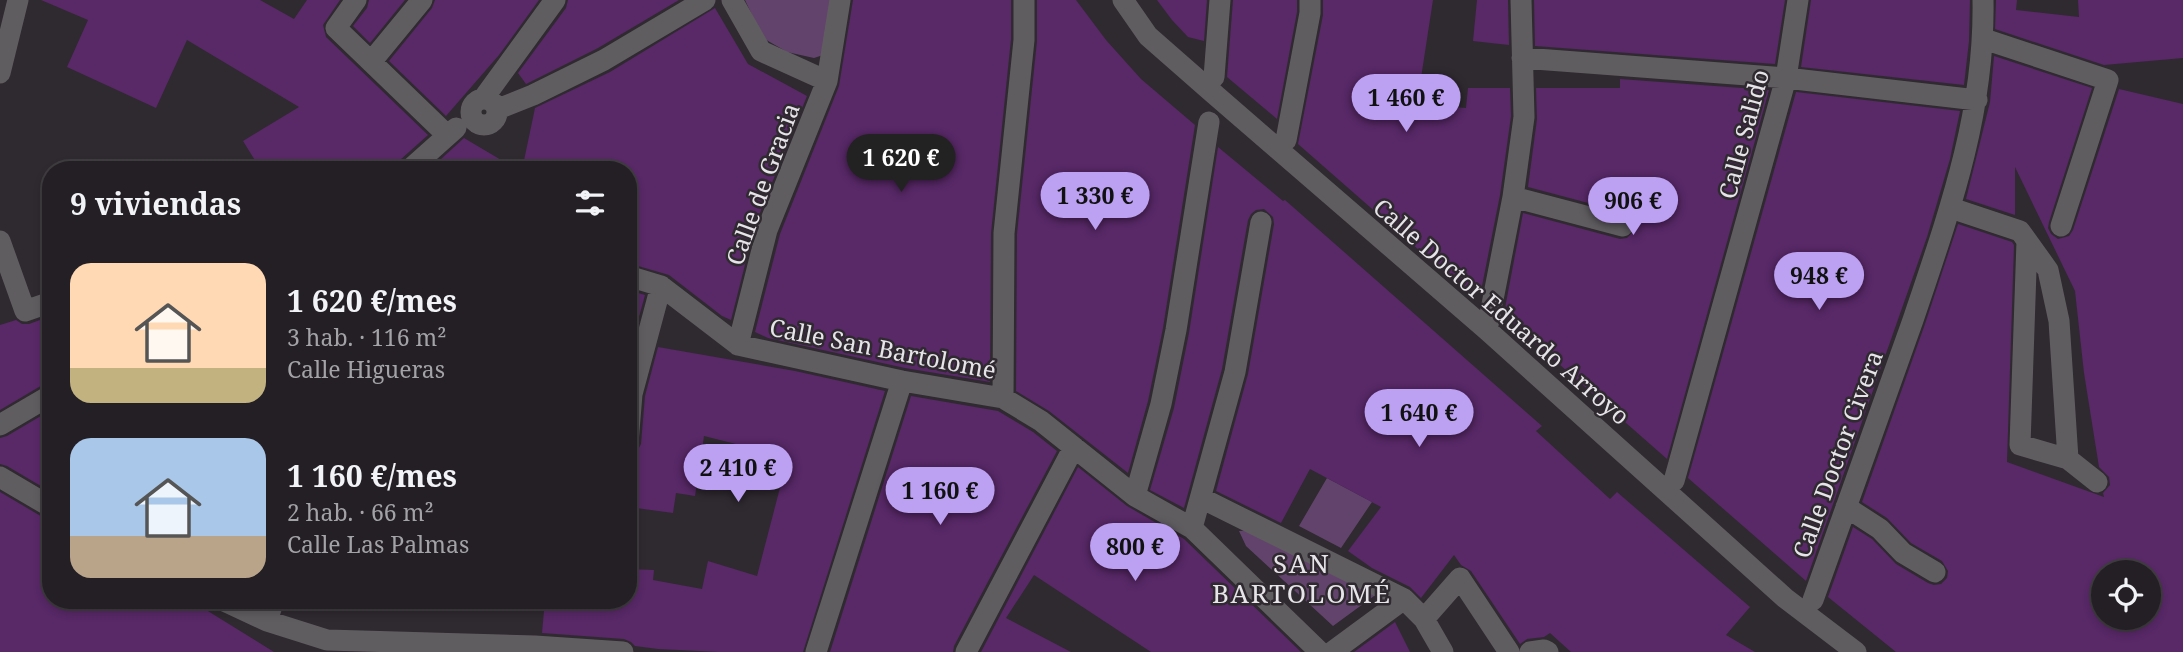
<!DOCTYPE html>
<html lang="es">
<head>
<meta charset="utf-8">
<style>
	:root { --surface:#231f24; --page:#2b272c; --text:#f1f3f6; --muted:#a3a2a6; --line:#403d41; --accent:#bca0f2 }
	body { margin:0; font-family:"Noto Serif",serif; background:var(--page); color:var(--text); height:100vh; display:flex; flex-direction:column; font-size:26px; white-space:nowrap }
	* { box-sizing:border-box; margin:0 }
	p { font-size:23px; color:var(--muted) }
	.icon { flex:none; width:38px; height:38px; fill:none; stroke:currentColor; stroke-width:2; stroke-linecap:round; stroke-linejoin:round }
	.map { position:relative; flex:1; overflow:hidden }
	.sheet { position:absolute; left:42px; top:161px; width:595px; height:448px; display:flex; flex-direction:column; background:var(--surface); border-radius:28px; box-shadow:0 4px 10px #0003,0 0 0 2px var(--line) }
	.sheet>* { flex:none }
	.tools { position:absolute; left:2091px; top:560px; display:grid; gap:14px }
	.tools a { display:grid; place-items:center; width:70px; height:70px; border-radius:50%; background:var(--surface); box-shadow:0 4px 10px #0003,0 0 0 2px var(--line); font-size:35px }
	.price { position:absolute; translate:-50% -60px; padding:0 16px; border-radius:24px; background:var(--accent); color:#111; font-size:23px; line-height:46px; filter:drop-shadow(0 2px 4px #0008) }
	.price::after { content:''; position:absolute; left:50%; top:42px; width:21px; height:16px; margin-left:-10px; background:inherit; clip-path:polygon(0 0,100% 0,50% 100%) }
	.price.selected { background:#222; color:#fff }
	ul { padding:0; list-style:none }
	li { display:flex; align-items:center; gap:21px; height:175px; padding:0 28px }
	li span { display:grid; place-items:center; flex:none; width:196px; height:140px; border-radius:21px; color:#555 }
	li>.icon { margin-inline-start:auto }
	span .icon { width:84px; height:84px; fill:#fffc; stroke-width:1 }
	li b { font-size:30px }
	h2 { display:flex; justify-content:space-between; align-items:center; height:84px; padding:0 28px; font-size:30px }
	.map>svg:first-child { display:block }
</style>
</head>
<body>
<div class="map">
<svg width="2183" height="652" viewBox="0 0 2183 652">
	<rect width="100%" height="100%" fill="#2f2930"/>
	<path fill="#62436c" d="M745,0h90l-6,53 -15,5 -27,-6 -24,-14z
		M1327,478l45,24 -31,46 -42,-22z
		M1260,530l112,54 2,12 -41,30 -87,-80 -7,-15z"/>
	<path fill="#582867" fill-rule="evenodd" d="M41,0h219l34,19 13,-19h33l-17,25 3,12 102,98 -28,25 -4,10h-135l-18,-29 56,-34 -112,-67 -31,68 -89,-41 21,-47z
		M369,0h36l-35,43 -17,-17 14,-18z
		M435,0h104l-40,55 -53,61 -57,-55 43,-53z
		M568,0h111l-81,48 -72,36 -8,-11 48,-65z
		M853,0h158v39l-20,194 -1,149 -85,-14 -137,-30 -13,-6 25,-98 59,-148z
		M1037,0h39l30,40 35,39 54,46 -32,203 -15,73 -20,72 -79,-62 -33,-20 1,-157 20,-193z
		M1157,0h50l-3,41 -16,-4 -16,-17z
		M1233,0h64v12l-20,107 -50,-42z
		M1323,0h110l-16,104 49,4 2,-20h42l1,28 -11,79 -19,96 -13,2 -170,-149 25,-129z
		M1477,0h31l1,45 -36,-4z
		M1534,0h251l-10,64 -240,-18z
		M1811,0h159l-1,41 -5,44 -163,-18z
		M1996,0h21l-1,10 63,7 -1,-17h105v58l-79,7 -109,-36z
		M715,8l33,56 59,32 -52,129 -24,95 -9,-4 -53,-41 -41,-12v-93h-106l13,-62 75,-36z
		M1994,56l98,32 -43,134 -1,6 3,6 7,5 11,-3 4,-6 46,-141 64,15v548h-287l-68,-55 25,-70 19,12 24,25 32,19 6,2 7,-1 6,-6 1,-7 -6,-10 -31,-18 -24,-25 -25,-16 63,-178 33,-100 54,18 2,3 -7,217 97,35 -1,-4 7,-8 -1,-8 -10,-10 -15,-94 -9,-82 -60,-124v48l-49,-16 24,-97zM2104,572h45v46h-45z
		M1620,79l149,11 -102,369 -158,-139 -4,-12 18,-95 97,26 7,-1 8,-8v-8l-3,-6 -6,-3 -98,-26 9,-68 -1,-31h84z
		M1796,92l164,19 -10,48 -23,78 -121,344 -118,-103z
		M464,138l54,32h-89z
		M1218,147l65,54 2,-1 257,226 -6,5 74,68 7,-7 133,115 -24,28 29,17h-184l-21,-19 -6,4 -17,2 -7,5 -49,-73 -10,-6 -7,-10 -33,43 -11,-11 -38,-19 -24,-17 33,-44 -71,-38 -29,54 -65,-32 32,-117 26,-150 -1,-7 -9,-8 -8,1 -5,4 -3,6 -26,149 -38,139 -34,-18 24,-82 15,-75z
		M628,290l17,5 -17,62z
		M51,316v66l-7,2 -44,26v-85l16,-5 6,4h7z
		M658,347l137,24 90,20 -82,261h-84l-61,-3 -23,-3 -4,-4 -7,-3 -82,-6 3,-33h83v-31l26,1 -1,10 49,9 6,-28 49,15 31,-119 -84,-21 -9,60 -19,-3 -3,20 -44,-6 8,-55 4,-8 4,-48z
		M911,396l87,15 35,21 24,19 -103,195 -1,6h-123z
		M51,410v82l-44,-26 -7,-2v-26l7,-2z
		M1078,467l49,39 57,33 117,113h-150l-117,-77 -28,43 65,34h-90z
		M0,492l44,26 7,2v80h139l84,52h-274z
		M1395,622l15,30h-56z"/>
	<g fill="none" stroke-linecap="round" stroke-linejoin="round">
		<path stroke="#605d61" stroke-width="21" d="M356,0l-20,28 111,107
			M732,0l29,51 66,30 13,-81
			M1123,0l25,36 65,57 274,237 298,268 71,54
			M1984,39l124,41 -47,146
			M1522,58l264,20 191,22
			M371,62l51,-62
			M0,73l18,-73
			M1214,77l6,-77
			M483,99l72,-99
			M471 112a13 13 0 1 1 26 0a13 13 0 1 1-26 0Z
			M498,109l35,-14 71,-35 101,-60
			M1286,140l24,-127v-13
			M409,170l47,-42
			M1513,197l110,29
			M1951,208l69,23 28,39 11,51 9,138 29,23
			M0,241l25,70 26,-9
			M2027,241l-7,204 48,14
			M628,276l33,10 77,59 164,36 101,17 38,23 94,75 57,32 128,124
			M1487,330l26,-133 11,-80 -3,-117
			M738,345l29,-115 60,-149
			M1003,398l1,-165 20,-193v-40
			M0,425l51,-30
			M628,443l4,-49 29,-108
			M0,477l51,30
			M1674,481l112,-403 12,-78
			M1135,496l26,-92 15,-74 33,-208
			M1201,498l203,101 20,20 19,33
			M1846,507l34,22 23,24 32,19
			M1192,528l43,-156 26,-150
			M222,600l45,21 60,19 208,6 88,6
			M1813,600c33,-93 67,-187 100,-280 36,-107 72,-206 70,-320
			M1424,619l36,-41 49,74
			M267,621l7,-21
			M816,652l86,-271
			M966,652l108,-205
			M1332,652l72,-53
			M1530,652l14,-2 4,2"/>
	</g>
	<g text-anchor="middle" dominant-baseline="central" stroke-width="5" stroke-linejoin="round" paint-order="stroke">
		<g font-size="24" fill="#e7e4e9" stroke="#2f2930">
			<text transform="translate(1743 134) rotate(-75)">Calle Salido</text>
			<text transform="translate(762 184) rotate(-70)">Calle de Gracia</text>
			<text transform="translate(1502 311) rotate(41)">Calle Doctor Eduardo Arroyo</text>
			<text transform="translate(883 348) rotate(11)">Calle San Bartolomé</text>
			<text transform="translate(1837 454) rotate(-70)">Calle Doctor Civera</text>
		</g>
		<g font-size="26" letter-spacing="2" fill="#e7e4e9" stroke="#2f2930">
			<text x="1302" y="563">SAN<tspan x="1302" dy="30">BARTOLOMÉ</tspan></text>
		</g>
	</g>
</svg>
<div class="tools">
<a><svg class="icon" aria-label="locate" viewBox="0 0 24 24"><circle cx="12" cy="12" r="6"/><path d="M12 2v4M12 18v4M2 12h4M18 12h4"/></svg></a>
</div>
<b class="price" style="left:1406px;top:134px">1 460 €</b>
<b class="price selected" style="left:901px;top:194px">1 620 €</b>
<b class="price" style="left:1095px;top:232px">1 330 €</b>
<b class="price" style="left:1633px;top:237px">906 €</b>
<b class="price" style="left:1819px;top:312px">948 €</b>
<b class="price" style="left:1419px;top:449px">1 640 €</b>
<b class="price" style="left:738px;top:504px">2 410 €</b>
<b class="price" style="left:940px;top:527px">1 160 €</b>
<b class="price" style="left:1135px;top:583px">800 €</b>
<section class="sheet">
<h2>9 viviendas<svg class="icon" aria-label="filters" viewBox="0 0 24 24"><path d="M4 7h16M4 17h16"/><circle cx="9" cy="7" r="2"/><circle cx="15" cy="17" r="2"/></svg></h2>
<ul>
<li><span style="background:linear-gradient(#ffd9b3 75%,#c2b280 0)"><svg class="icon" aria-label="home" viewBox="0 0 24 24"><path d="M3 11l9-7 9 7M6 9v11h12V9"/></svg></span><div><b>1 620 €/mes</b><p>3 hab. · 116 m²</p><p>Calle Higueras</p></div></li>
<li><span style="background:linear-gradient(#a9c7e8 70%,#b9a48a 0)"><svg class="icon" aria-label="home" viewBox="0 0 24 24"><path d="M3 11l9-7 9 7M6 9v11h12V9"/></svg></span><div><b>1 160 €/mes</b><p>2 hab. · 66 m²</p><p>Calle Las Palmas</p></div></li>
</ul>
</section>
</div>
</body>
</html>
